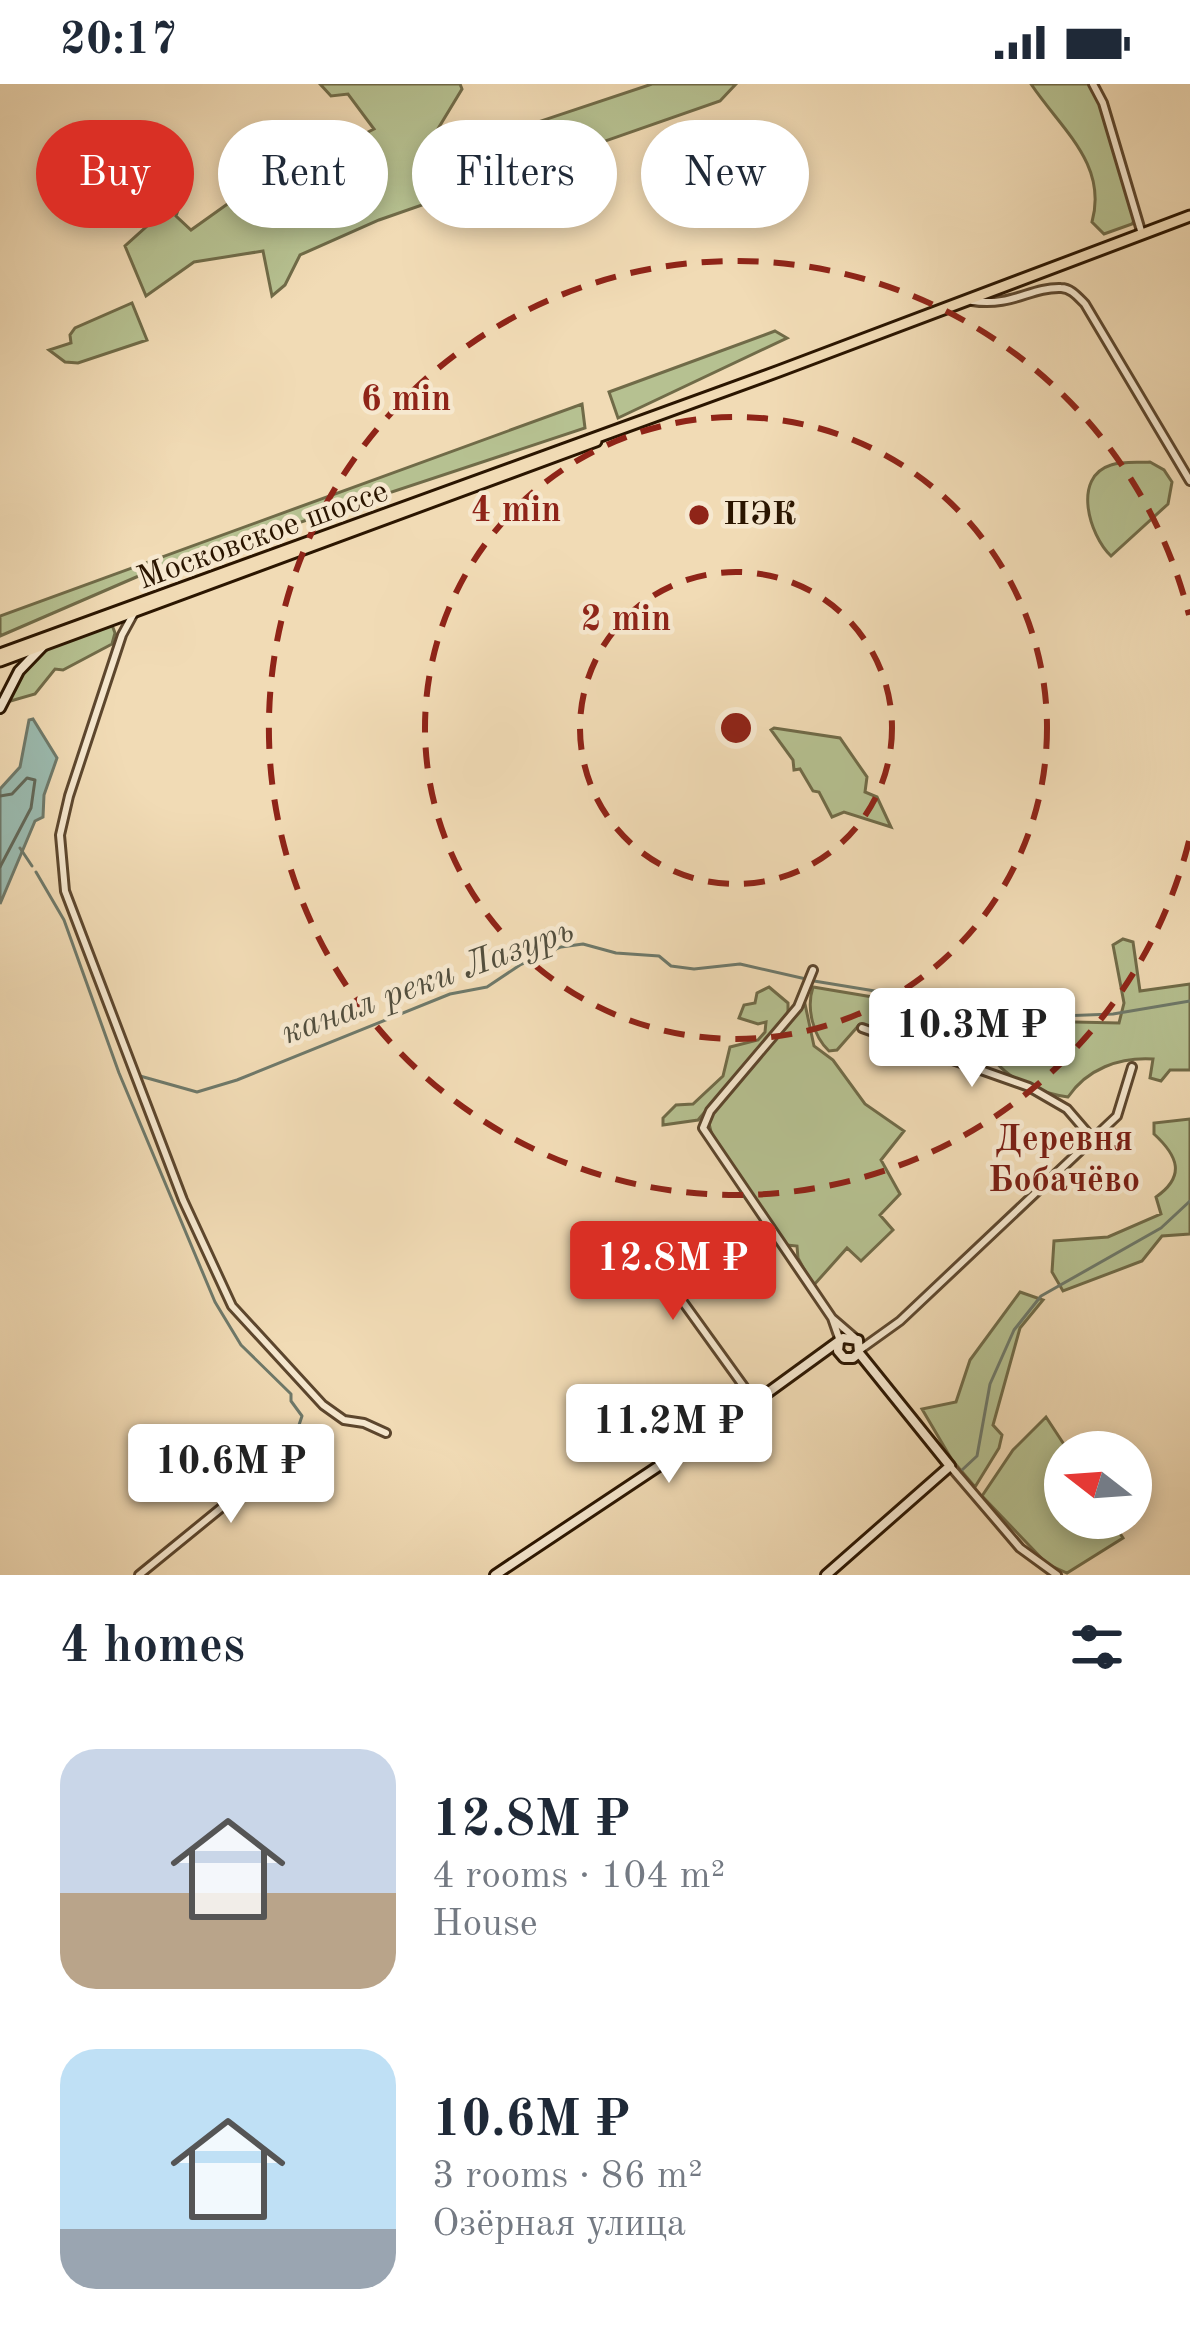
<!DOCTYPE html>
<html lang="en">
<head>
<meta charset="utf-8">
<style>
	:root { --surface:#fff; --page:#f6f6f7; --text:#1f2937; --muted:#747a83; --accent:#d93025 }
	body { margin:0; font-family:"Old Standard TT",serif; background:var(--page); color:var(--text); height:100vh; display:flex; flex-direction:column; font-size:45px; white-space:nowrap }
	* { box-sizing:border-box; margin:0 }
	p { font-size:39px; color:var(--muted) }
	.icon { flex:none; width:66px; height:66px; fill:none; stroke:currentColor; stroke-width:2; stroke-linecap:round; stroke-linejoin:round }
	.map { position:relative; height:1491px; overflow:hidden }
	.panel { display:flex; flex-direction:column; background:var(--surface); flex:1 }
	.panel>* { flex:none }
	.banner { position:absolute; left:36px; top:36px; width:1119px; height:108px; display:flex; gap:24px }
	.needle { width:78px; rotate:287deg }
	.buttons { position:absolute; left:1044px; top:1347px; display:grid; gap:24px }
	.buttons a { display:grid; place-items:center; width:108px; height:108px; border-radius:50%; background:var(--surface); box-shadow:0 6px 18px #0003; font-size:60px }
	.price { position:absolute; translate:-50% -102px; padding:0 27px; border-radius:12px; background:#fff; color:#222; font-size:39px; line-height:78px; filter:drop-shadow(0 3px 6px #0008) }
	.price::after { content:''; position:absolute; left:50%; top:72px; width:36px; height:27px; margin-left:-18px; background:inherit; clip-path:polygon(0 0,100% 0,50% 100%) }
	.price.selected { background:var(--accent); color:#fff }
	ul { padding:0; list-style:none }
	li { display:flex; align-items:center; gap:36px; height:300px; padding:0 60px }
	li span { display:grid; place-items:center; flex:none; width:336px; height:240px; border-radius:36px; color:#555 }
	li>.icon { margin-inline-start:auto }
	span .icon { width:144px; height:144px; fill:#fffc; stroke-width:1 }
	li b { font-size:51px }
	h2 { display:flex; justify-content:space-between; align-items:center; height:144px; padding:0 60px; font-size:51px }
	.pill { padding:0 42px; border-radius:54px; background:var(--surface); box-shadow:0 6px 18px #0003; font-size:42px; line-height:108px }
	.pill.selected { background:var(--accent); color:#fff }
	.status { display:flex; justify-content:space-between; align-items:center; height:84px; padding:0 60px; background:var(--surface); direction:ltr }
	.status svg { height:33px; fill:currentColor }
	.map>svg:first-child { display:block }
</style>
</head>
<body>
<div class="status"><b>20:17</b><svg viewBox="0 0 49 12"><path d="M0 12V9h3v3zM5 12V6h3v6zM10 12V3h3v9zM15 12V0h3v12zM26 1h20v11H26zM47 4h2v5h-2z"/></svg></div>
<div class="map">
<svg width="1190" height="1491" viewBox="0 0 1190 1491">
	<rect width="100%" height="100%" fill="#f1dbb5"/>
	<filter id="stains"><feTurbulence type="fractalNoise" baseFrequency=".00167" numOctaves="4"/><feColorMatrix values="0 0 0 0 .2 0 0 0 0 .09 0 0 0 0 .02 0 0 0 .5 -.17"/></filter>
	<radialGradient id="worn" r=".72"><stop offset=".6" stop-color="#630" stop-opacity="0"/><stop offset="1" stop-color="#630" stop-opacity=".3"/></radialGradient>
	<path fill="#b6c191" stroke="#706b48" stroke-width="3" d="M320,0h140l2,5 -29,48 -3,21 222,-74h84l-16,17 -341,119 -79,35 -15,30 -13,11 -9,-45 -69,11 -48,34 -21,-50 32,-29v-14l11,-9 13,7 -5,15 15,14 42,-30 141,-71 -26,-35 -17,2z
		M1031,0h58l12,20 34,115 -3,5 -28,10 -12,-12c16,-58 -31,-93 -61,-138z
		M132,219l15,37 -69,23 -13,-1 -16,-12 22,-7 -1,-8 5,-7z
		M775,247l12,7 -169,80 -9,-26z
		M582,320l3,24 -444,147 -141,61v-20z
		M1150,378l14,8 8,12 -4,22 -57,52c-22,-21 -39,-79 0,-91 12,-4 26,-2 39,-3z
		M112,541l3,8 -3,11 -49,26 -8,-1 -20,25 -28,8 16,-29 20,-23z
		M774,644l66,10 27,39 -2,15 12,5 14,30 -47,-15 -12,5 -13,-25 -6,-1 -13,-22 -6,1 -1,-10 -22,-30z
		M1123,855l10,3 7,49 50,-7v86h-20l-9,11 -11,-3 3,-19c-34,-2 -66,10 -85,38 -27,-4 -56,-15 -73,-36l-34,-1 -102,-35 -22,25 -8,1c-16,-15 -23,-43 -16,-64l125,21 36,12 145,3 5,-20 -11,-58z
		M769,903l19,16v11l-90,106 -35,5v-7l13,-13 17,-1 30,-28 7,-29 28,-7 7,-8 1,-10 -8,2 -19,-6 5,-13 11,-2 2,-10z
		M805,920l9,42 19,14 32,44 39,27 -23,29 19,34 -20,21 13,15 -32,31 -14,-13 -34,38 -15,-28 -1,-12 -10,-1c-20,-22 -83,-102 -78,-130z
		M1190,1035v115l-28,2 -20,25 -79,30 -11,-19 2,-31 54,-4 53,-23 -5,-17c30,-21 22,-41 -2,-63v-11z
		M1020,1208l23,8 -23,28 -27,97 9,10 -3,13 -24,39 -23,-27 -30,-51 34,-7 14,-42z
		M1046,1333l23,35h-4v66h45l13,20 -56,35 -20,-9 -65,-68 31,-46z"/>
	<path fill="#9bbbb0" stroke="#6e796a" stroke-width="3" d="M33,635l24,39 -13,37 -1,22 -8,4 -35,83v-115l20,-22 9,-47z"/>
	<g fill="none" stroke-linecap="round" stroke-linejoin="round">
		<path stroke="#626858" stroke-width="3" d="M0,712l12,-2 15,-16 8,2 -4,28 -31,59"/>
		<path stroke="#6e796a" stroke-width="3" d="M20,764l12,18
			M36,788l28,48 55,153 96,229 26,43 50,49v7l11,15 -3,9 -87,74
			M814,897l128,21 28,10 36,6 107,-4 77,-13
			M140,992l57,16 40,-12 213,-86 37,-7 33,-22 41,-18 22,-3 33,9 43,3 12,10 23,3 46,-5 66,15
			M962,1386l15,-14 13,-72 24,-54 27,-34 120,-68 29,-27"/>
		<g stroke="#5c462d" stroke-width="12">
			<path id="street" d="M1093,0l10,19 39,131
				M972,217c41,6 58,-14 89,-13 10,0 17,9 24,16l105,177
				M134,529l-12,22 -53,161 -9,39 5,56 118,309 49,106 91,99 21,15 20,3 22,10
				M813,886l-15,37 -88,104 -7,17 129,190 22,19
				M862,944l167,59 38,22 25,29
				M691,1160l-21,40 85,118
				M832,1234l8,23
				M861,1265l39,-28 217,-205 15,-49
				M950,1382l70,82 37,27
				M139,1491l158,-129"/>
		</g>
		<g stroke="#2a1500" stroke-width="14">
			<path id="secondary" d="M0,624l19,-37 24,-25
				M495,1491l260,-173 88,-64 15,2 1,13 -6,5h-9l-6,-7 1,-9
				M826,1491l124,-109 -91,-113"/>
		</g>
		<g stroke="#2a1500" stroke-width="15">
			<path id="primary" d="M0,570l779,-283 411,-155
				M0,577l596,-220"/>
		</g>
		<use href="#street" stroke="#f6e8cf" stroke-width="6"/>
		<use href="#secondary" stroke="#f6e8cf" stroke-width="8"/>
		<use href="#primary" stroke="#f1dbb5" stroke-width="9"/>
	</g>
	<g fill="none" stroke="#8f2418" stroke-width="6" stroke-dasharray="21 15">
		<circle cx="736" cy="644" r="156"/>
		<circle cx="736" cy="644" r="311"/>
		<path d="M1189 757A467 467 0 1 1 1189 531"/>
	</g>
	<circle fill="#8f2418" stroke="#f6e8cf" stroke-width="4.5" cx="699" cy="431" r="12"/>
	<g text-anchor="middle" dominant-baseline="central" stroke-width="9" stroke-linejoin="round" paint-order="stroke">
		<g font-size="33" font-weight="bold" fill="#2a1500" stroke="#f6e8cf" text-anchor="start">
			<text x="723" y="431">ПЭК</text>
		</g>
		<g font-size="33" fill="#2a1500" stroke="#f6e8cf">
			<text transform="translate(263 452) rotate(-20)">Московское шоссе</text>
		</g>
		<g font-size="36" font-style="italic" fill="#524f3e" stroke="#f6e8cf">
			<text transform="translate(428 899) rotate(-20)">канал реки Лазурь</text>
		</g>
		<g font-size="36" font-weight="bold" fill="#7a1f14" stroke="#f6e8cf">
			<text x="1064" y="1057">Деревня<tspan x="1064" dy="41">Бобачёво</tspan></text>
		</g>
	</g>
	<circle cx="736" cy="644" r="18" fill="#8f2418" stroke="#f6e8cf" stroke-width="6"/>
	<g font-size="36" text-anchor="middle" font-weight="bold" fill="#8f2418" stroke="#f6e8cf" stroke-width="9" stroke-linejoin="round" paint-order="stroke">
		<text x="406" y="326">6 min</text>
		<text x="516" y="437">4 min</text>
		<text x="626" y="546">2 min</text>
	</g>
	<rect width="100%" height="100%" filter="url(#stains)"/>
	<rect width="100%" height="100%" fill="url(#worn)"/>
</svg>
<div class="buttons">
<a><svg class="needle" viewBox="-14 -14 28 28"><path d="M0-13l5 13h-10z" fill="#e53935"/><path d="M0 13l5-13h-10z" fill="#747a83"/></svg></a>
</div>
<b class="price" style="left:972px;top:1006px">10.3M ₽</b>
<b class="price selected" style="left:673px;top:1239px">12.8M ₽</b>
<b class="price" style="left:669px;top:1402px">11.2M ₽</b>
<b class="price" style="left:231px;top:1442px">10.6M ₽</b>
<div class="banner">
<a class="pill selected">Buy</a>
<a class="pill">Rent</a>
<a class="pill">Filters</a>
<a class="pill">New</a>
</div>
</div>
<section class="panel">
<h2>4 homes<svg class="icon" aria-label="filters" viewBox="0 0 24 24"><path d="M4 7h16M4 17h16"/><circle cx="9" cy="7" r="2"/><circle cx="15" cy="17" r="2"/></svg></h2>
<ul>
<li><span style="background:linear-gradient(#c9d6e8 60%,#b9a48a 0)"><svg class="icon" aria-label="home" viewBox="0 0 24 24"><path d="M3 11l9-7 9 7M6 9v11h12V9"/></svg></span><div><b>12.8M ₽</b><p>4 rooms · 104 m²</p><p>House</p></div></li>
<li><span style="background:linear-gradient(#bfe0f5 75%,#9aa5b1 0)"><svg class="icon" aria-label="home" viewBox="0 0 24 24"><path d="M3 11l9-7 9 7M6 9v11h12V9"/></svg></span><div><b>10.6M ₽</b><p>3 rooms · 86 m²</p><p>Озёрная улица</p></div></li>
</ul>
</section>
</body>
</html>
